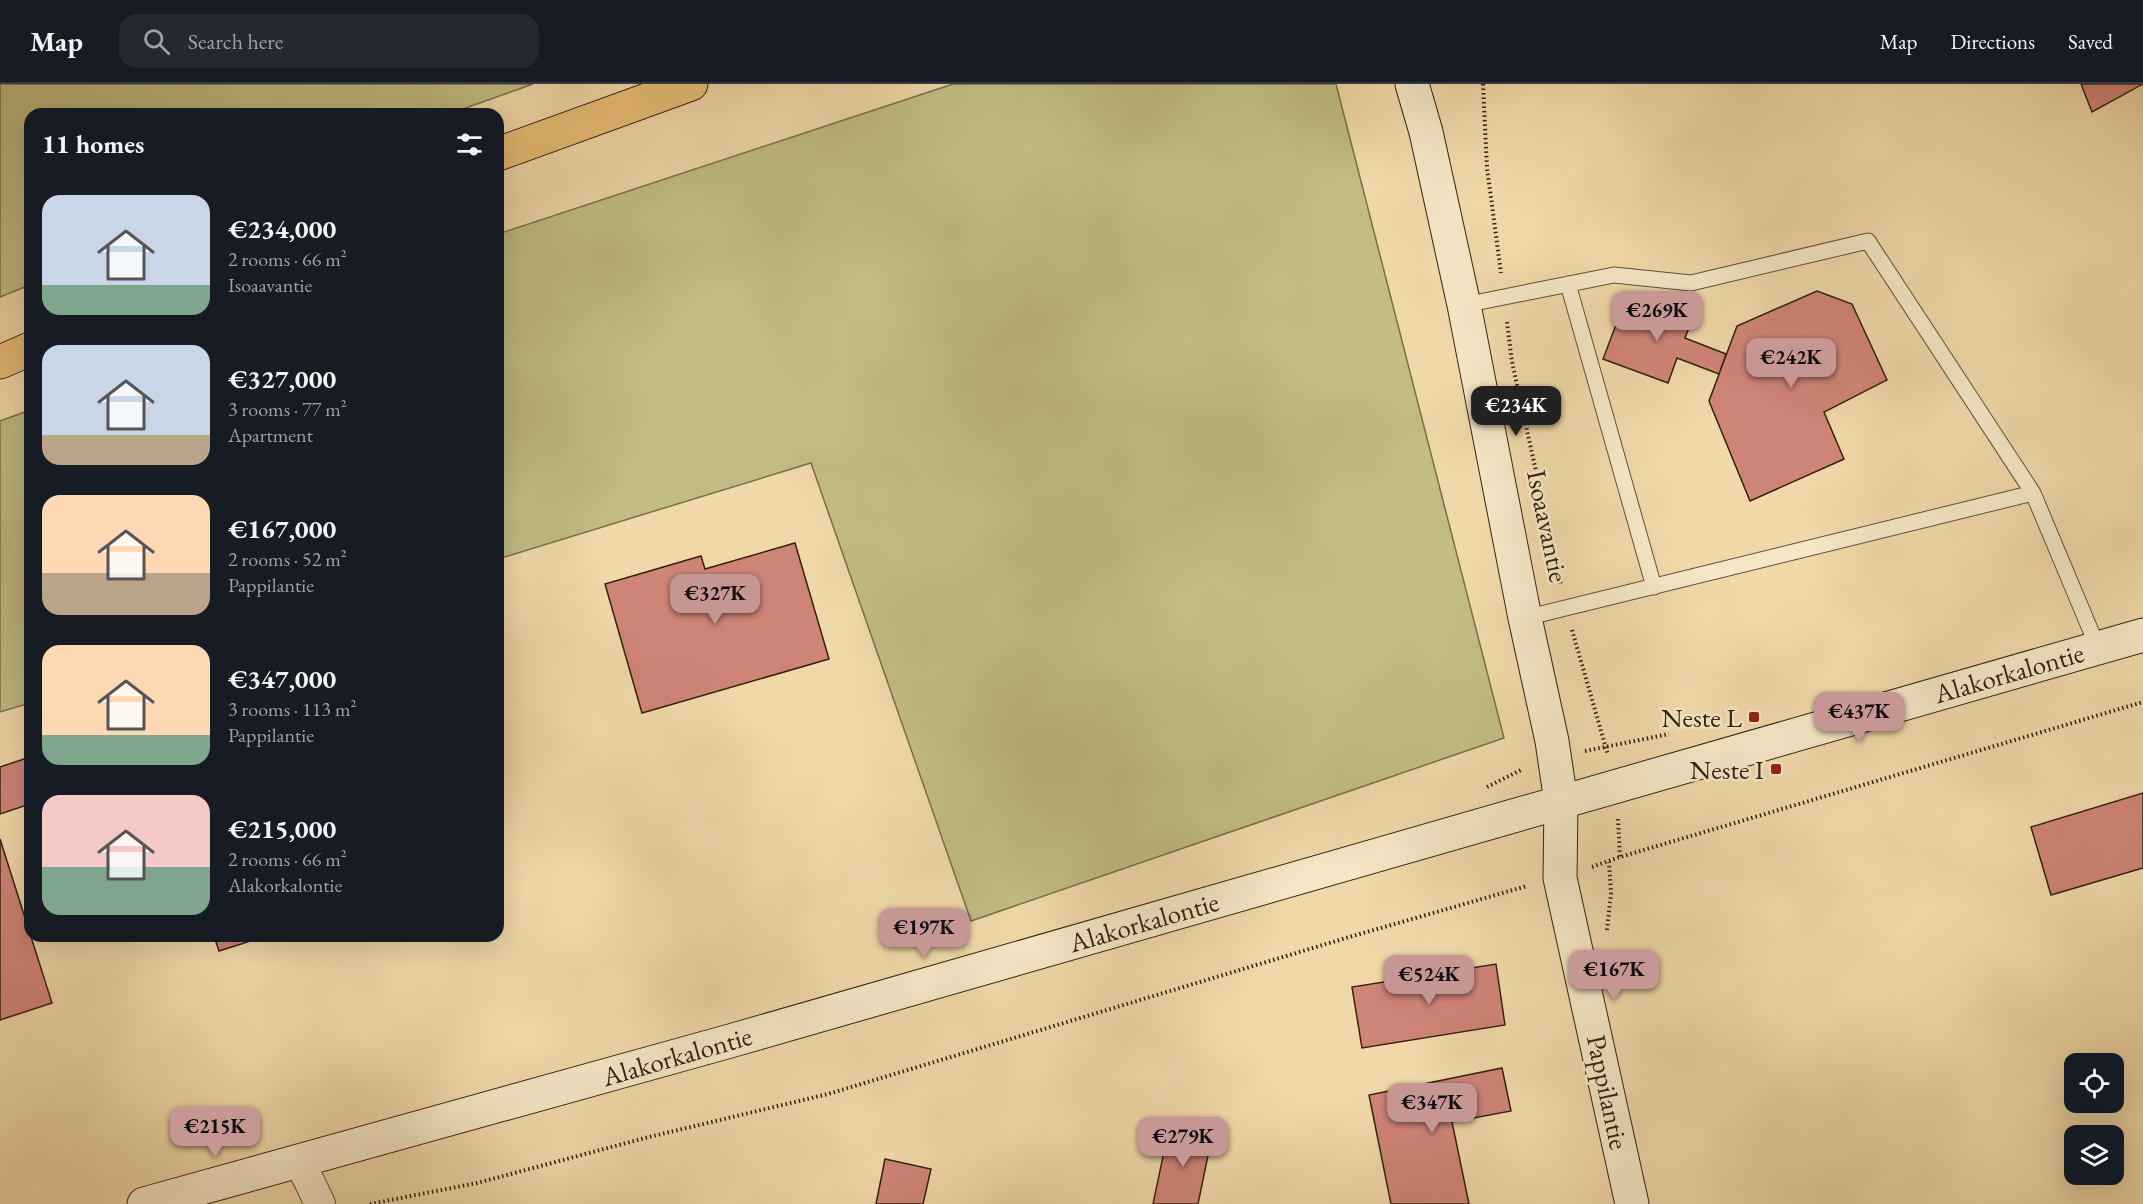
<!DOCTYPE html>
<html lang="en">
<head>
<meta charset="utf-8">
<style>
	:root { --surface:#171b24; --page:#242831; --text:#f1f3f6; --muted:#9ea1a6; --line:#363941; --accent:#c59692 }
	body { margin:0; font-family:"EB Garamond",serif; background:var(--page); color:var(--text); height:100vh; display:flex; flex-direction:column; font-size:22px; white-space:nowrap }
	* { box-sizing:border-box; margin:0 }
	p { font-size:20px; color:var(--muted) }
	.icon { flex:none; width:33px; height:33px; fill:none; stroke:currentColor; stroke-width:2; stroke-linecap:round; stroke-linejoin:round }
	.map { position:relative; flex:1; overflow:hidden }
	.sheet { position:absolute; left:24px; top:24px; width:480px; height:834px; display:flex; flex-direction:column; background:var(--surface); border-radius:18px; box-shadow:0 6px 24px #0002 }
	.sheet>* { flex:none }
	.buttons { position:absolute; left:2064px; top:969px; display:grid; gap:12px }
	.buttons a { display:grid; place-items:center; width:60px; height:60px; border-radius:12px; background:var(--surface); box-shadow:0 6px 24px #0002; font-size:30px }
	.price { position:absolute; translate:-50% -51px; padding:0 14px; border-radius:12px; background:var(--accent); color:#111; font-size:20px; line-height:39px; filter:drop-shadow(0 2px 3px #0008) }
	.price::after { content:''; position:absolute; left:50%; top:36px; width:18px; height:14px; margin-left:-9px; background:inherit; clip-path:polygon(0 0,100% 0,50% 100%) }
	.price.on { background:#222; color:#fff }
	ul { padding:0; list-style:none }
	li { display:flex; align-items:center; gap:18px; height:150px; padding:0 18px }
	li span { display:grid; place-items:center; flex:none; width:168px; height:120px; border-radius:18px; color:#555 }
	li>.icon { margin-inline-start:auto }
	span .icon { width:72px; height:72px; fill:#fffc; stroke-width:1 }
	li b { font-size:26px }
	h2 { display:flex; justify-content:space-between; align-items:center; height:72px; padding:0 18px; font-size:26px }
	header { display:flex; align-items:center; gap:36px; box-sizing:border-box; height:84px; padding:0 30px; background:var(--surface); border-bottom:2px solid var(--line) }
	header strong { font-size:28px }
	nav { display:flex; gap:33px; margin-inline-start:auto; font-size:21px }
	.search { width:420px; height:54px; background:var(--page); display:flex; align-items:center; gap:15px; box-sizing:border-box; padding:0 21px; border-radius:18px; color:var(--muted); font-size:22px }
	.map>svg:first-child { display:block }
</style>
</head>
<body>
<header>
<strong>Map</strong>
<div class="search"><svg class="icon" aria-label="search" viewBox="0 0 24 24"><circle cx="10" cy="10" r="6"/><path d="M15 15l6 6"/></svg>Search here</div>
<nav><a>Map</a><a>Directions</a><a>Saved</a></nav>
</header>
<div class="map">
<svg width="2143" height="1120" viewBox="0 0 2143 1120">
	<rect width="100%" height="100%" fill="#f0d8a9"/>
	<filter id="stains"><feTurbulence type="fractalNoise" baseFrequency=".00333" numOctaves="4"/><feColorMatrix values="0 0 0 0 .2 0 0 0 0 .09 0 0 0 0 .02 0 0 0 .5 -.17"/></filter>
	<radialGradient id="worn" r=".72"><stop offset=".6" stop-color="#630" stop-opacity="0"/><stop offset="1" stop-color="#630" stop-opacity=".3"/></radialGradient>
	<path fill="#c0bc83" stroke="#7a6e48" stroke-width="1.5" d="M0,0h533l-84,30h-419v171l-30,12z
		M953,0h383l168,654 -533,183 -160,-458 -313,96v-325z
		M30,326v293l-30,9v-291z"/>
	<path fill="#cf8478" stroke="#33210e" stroke-width="1.5" d="M2081,0h62l-51,28z
		M1817,207l35,13 35,76 -63,32 20,47 -94,42 -41,-100 28,-75z
		M1627,212l65,24 -7,18 41,16 -7,20 -42,-16 -9,25 -65,-24z
		M795,459l34,116 -187,54 -37,-129 96,-28 4,13z
		M30,673v47l-30,10v-47z
		M2143,709v75l-92,27 -20,-68z
		M0,755l52,164 -52,17z
		M214,852h52l-47,15z
		M1496,880l9,61 -143,23 -10,-61z
		M1502,984l9,43 -59,11 17,82h-78l-22,-109z
		M1169,1044l43,8 -14,68h-45z
		M885,1075l46,10 -8,35h-47z"/>
	<g fill="none" stroke-linecap="round" stroke-linejoin="round">
		<g stroke="#624f35" stroke-width="17">
			<path id="lane" d="M1568,200l86,303
				M1464,221l150,-30 77,8 177,-42 165,252 65,155
				M1525,534l508,-125"/>
		</g>
		<g stroke="#624f35" stroke-width="32">
			<path id="street" d="M299,1076l21,44"/>
		</g>
		<g stroke="#33210e" stroke-width="35">
			<path id="secondary" d="M1412,0l14,48 38,173 61,313 27,123 9,61 -1,76 72,326
				M144,1120l586,-163 1413,-406"/>
		</g>
		<g stroke="#33210e" stroke-width="35">
			<path id="highway" d="M498,70l193,-70
				M0,278l30,-13"/>
		</g>
		<path stroke="#33210e" stroke-width="4" stroke-dasharray="1.5 3" stroke-linecap="butt" d="M1483,0l4,84 14,105
			M1507,238l5,40 49,223
			M1572,546l36,125
			M1585,667l84,-17
			M1487,703l36,-18
			M1618,735l2,38
			M1592,783l28,-10 523,-155
			M1607,846l4,-37 -2,-31
			M370,1120l107,-21 168,-45 183,-44 518,-156 181,-52"/>
		<use href="#lane" stroke="#f5e6c7" stroke-width="15"/>
		<use href="#street" stroke="#f5e6c7" stroke-width="30"/>
		<use href="#secondary" stroke="#f5e6c7" stroke-width="33"/>
		<use href="#highway" stroke="#e8bc74" stroke-width="33"/>
	</g>
	<g fill="#8f2418" stroke="#f5e6c7" stroke-width="2">
		<rect x="1748" y="627" width="12" height="12" rx="3"/>
		<rect x="1770" y="679" width="12" height="12" rx="3"/>
	</g>
	<g text-anchor="middle" dominant-baseline="central" stroke-width="5" stroke-linejoin="round" paint-order="stroke">
		<g font-size="27" fill="#33210e" stroke="#f5e6c7">
			<text transform="translate(1548 442) rotate(78)">Isoaavantie</text>
			<text transform="translate(2009 589) rotate(-16)">Alakorkalontie</text>
			<text transform="translate(1144 838) rotate(-16)">Alakorkalontie</text>
			<text transform="translate(677 972) rotate(-16)">Alakorkalontie</text>
			<text transform="translate(1608 1008) rotate(78)">Pappilantie</text>
		</g>
		<g font-size="27" fill="#33210e" stroke="#f5e6c7" text-anchor="end">
			<text x="1742" y="633">Neste L</text>
			<text x="1764" y="685">Neste I</text>
		</g>
	</g>
	<rect width="100%" height="100%" filter="url(#stains)"/>
	<rect width="100%" height="100%" fill="url(#worn)"/>
</svg>
<div class="buttons">
<a><svg class="icon" aria-label="locate" viewBox="0 0 24 24"><circle cx="12" cy="12" r="6"/><path d="M12 2v4M12 18v4M2 12h4M18 12h4"/></svg></a>
<a><svg class="icon" aria-label="layers" viewBox="0 0 24 24"><path d="M12 4l9 5-9 5-9-5zM3 14l9 5 9-5"/></svg></a>
</div>
<b class="price" style="left:1657px;top:258px">€269K</b>
<b class="price" style="left:1791px;top:305px">€242K</b>
<b class="price on" style="left:1516px;top:353px">€234K</b>
<b class="price" style="left:715px;top:541px">€327K</b>
<b class="price" style="left:1859px;top:659px">€437K</b>
<b class="price" style="left:924px;top:875px">€197K</b>
<b class="price" style="left:1614px;top:917px">€167K</b>
<b class="price" style="left:1429px;top:922px">€524K</b>
<b class="price" style="left:1432px;top:1050px">€347K</b>
<b class="price" style="left:215px;top:1074px">€215K</b>
<b class="price" style="left:1183px;top:1084px">€279K</b>
<section class="sheet">
<h2>11 homes<svg class="icon" aria-label="filters" viewBox="0 0 24 24"><path d="M4 7h16M4 17h16"/><circle cx="9" cy="7" r="2"/><circle cx="15" cy="17" r="2"/></svg></h2>
<ul>
<li><span style="background:linear-gradient(#c9d6e8 75%,#7fa58c 0)"><svg class="icon" aria-label="home" viewBox="0 0 24 24"><path d="M3 11l9-7 9 7M6 9v11h12V9"/></svg></span><div><b>€234,000</b><p>2 rooms · 66 m²</p><p>Isoaavantie</p></div></li>
<li><span style="background:linear-gradient(#c9d6e8 75%,#b9a48a 0)"><svg class="icon" aria-label="home" viewBox="0 0 24 24"><path d="M3 11l9-7 9 7M6 9v11h12V9"/></svg></span><div><b>€327,000</b><p>3 rooms · 77 m²</p><p>Apartment</p></div></li>
<li><span style="background:linear-gradient(#ffd9b3 65%,#b9a48a 0)"><svg class="icon" aria-label="home" viewBox="0 0 24 24"><path d="M3 11l9-7 9 7M6 9v11h12V9"/></svg></span><div><b>€167,000</b><p>2 rooms · 52 m²</p><p>Pappilantie</p></div></li>
<li><span style="background:linear-gradient(#ffd9b3 75%,#7fa58c 0)"><svg class="icon" aria-label="home" viewBox="0 0 24 24"><path d="M3 11l9-7 9 7M6 9v11h12V9"/></svg></span><div><b>€347,000</b><p>3 rooms · 113 m²</p><p>Pappilantie</p></div></li>
<li><span style="background:linear-gradient(#f6c9c9 60%,#7fa58c 0)"><svg class="icon" aria-label="home" viewBox="0 0 24 24"><path d="M3 11l9-7 9 7M6 9v11h12V9"/></svg></span><div><b>€215,000</b><p>2 rooms · 66 m²</p><p>Alakorkalontie</p></div></li>
</ul>
</section>
</div>
</body>
</html>
